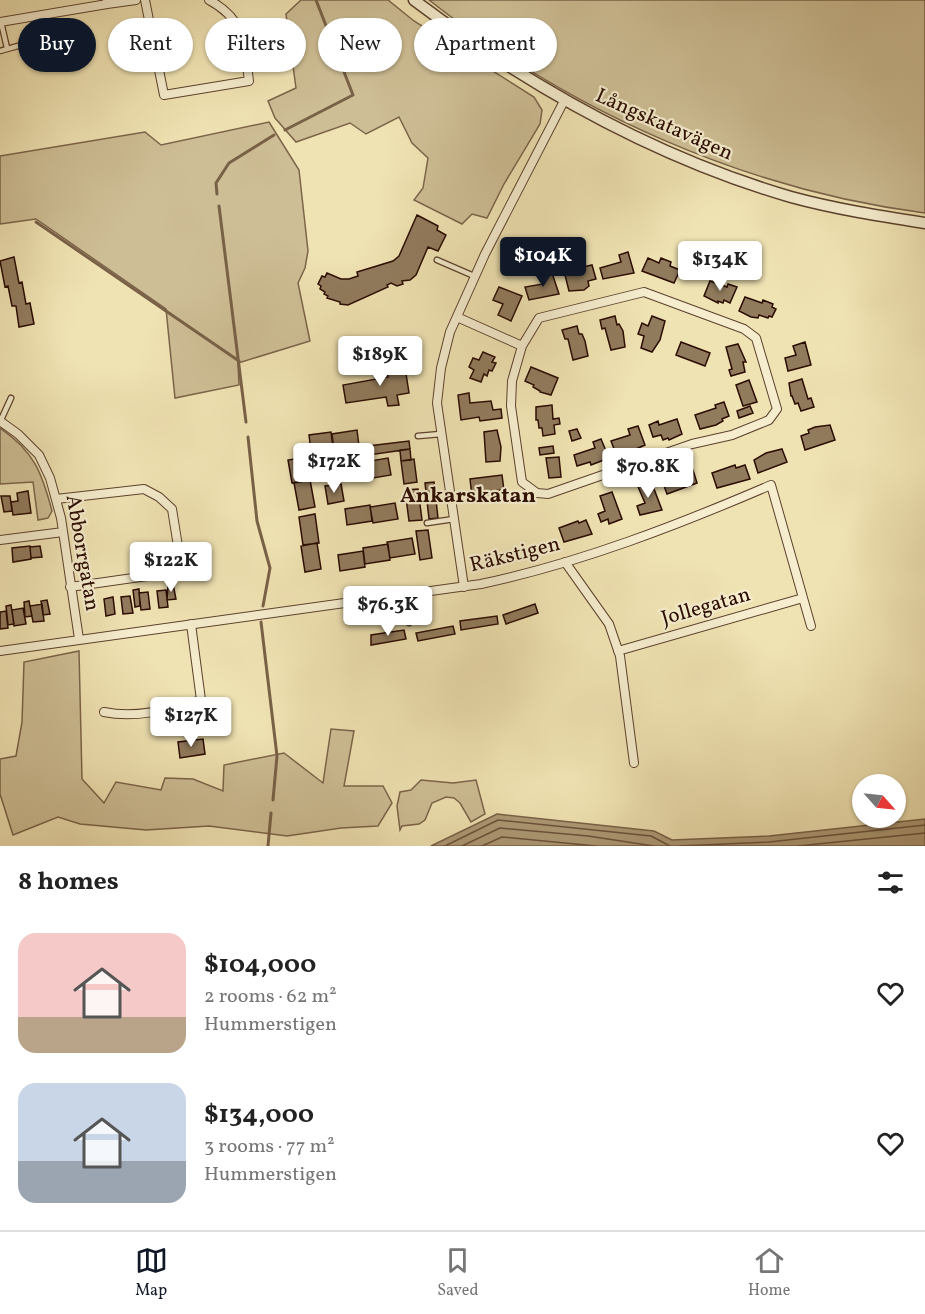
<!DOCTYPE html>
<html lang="en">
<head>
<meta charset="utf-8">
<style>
	:root { --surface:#fff; --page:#f6f6f6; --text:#222; --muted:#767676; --line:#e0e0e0; --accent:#111827 }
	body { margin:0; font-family:Vollkorn,serif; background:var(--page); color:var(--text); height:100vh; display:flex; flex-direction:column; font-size:22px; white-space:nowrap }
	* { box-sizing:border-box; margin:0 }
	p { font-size:20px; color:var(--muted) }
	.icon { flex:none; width:33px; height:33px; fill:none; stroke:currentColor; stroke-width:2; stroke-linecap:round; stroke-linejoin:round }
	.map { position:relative; height:846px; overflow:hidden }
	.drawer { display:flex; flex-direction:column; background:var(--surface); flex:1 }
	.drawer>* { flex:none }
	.guide { position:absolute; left:18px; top:18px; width:600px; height:54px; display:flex; gap:12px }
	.needle { width:39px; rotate:117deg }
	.buttons { position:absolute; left:852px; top:774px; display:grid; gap:12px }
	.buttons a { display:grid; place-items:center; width:54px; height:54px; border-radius:50%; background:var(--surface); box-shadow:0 2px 4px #0004; font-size:30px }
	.price { position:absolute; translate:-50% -51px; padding:0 14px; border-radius:6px; background:#fff; color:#222; font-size:20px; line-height:39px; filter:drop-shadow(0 2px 3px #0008) }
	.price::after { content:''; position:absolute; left:50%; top:36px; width:18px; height:14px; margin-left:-9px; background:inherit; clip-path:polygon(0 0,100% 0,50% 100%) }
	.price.on { background:var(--accent); color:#fff }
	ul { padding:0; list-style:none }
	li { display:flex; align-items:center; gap:18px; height:150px; padding:0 18px }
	li span { display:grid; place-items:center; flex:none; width:168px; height:120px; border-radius:18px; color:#555 }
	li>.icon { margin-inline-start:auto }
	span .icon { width:72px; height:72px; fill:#fffc; stroke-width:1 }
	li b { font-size:26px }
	h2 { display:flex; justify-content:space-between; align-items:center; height:72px; padding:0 18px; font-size:26px }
	.pill { padding:0 21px; border-radius:27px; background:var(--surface); box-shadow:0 2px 4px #0004; font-size:21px; line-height:54px }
	.pill.on { background:var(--accent); color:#fff }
	.dock { display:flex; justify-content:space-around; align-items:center; height:84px; border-top:2px solid var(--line); background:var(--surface); font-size:16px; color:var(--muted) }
	.dock a { display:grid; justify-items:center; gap:3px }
	.dock .on { color:var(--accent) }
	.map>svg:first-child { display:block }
</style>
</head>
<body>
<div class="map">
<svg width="925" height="846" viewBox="0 0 925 846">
	<rect width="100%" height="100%" fill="#f0e3b3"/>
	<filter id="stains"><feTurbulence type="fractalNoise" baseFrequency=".00333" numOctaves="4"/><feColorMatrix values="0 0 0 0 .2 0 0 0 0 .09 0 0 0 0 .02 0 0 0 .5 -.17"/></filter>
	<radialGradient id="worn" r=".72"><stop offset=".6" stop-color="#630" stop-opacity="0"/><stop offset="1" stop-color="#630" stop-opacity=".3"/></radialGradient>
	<path fill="#cebe95" stroke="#7c644a" stroke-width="1.5" d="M301,0h87l26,21 120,76 8,13 -2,14 -36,60 -17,34 -15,-4 -10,10 -48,-24 9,-12 5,-30 -16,-15 -13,-26 -33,17 -16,-11 -54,19 -21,-24 -7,-17 28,-13 -10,-74z
		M429,0h496v213c-179,-23 -354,-101 -496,-213z
		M269,122l30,48 9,81 -3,17 -7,15 12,58 -72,22 1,22 -64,13 -9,-89 -130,-90 -36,5v-68l145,-24 16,13z
		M0,428c34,23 42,45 52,83l-4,7 -10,2 -5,-38 -33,2z
		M79,651l3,128 22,24 12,-21 45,8 4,-12 28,1 30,12 1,-26 60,-12 39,30 8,-54 23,2 -10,55h39l9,17 -14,23 -37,2 -54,8 -78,-10 -63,4 -66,-6 -22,-7 -45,18 -13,-41v-35l16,-3 6,-34 2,-60z
		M421,780l32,3 23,-3 9,34 -14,8 -11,-19 -6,-5 -8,-1 -14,6 -7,17 -6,4 -17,2 -2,4 -3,-24 3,-14 11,-2z"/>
	<path fill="#ad9a76" stroke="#796147" stroke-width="1.5" d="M497,814l157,17 18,9 97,-4 156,-17v27h-494z"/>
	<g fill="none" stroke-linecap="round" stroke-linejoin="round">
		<path stroke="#6c523b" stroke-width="1.5" d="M445,846l53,-26 153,16 19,10
			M462,846l38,-18 88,8 66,10
			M482,846l20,-9 94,9
			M679,846l90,-4 156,-17
			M798,846l127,-13"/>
		<path stroke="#796147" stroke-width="3" d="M285,130l68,-35 -37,-95
			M217,194l-1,-11 13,-20 45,-28
			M219,206l27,216
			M36,222l203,139
			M248,437l9,84 13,47 -7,38
			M261,622l16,134 -4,44
			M268,846l3,-33"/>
	</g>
	<path fill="#917b5d" stroke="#2a0b00" stroke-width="1.5" d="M417,215l21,11 -1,4 9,5 -8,16 -10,-4 -12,28 -6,5 -8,1 1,3 -6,2 -6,-3 -4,2 1,2 -40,18 -8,-1v-2l-13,-4 1,-2 -4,-2 1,-2 -5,-3 1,-3 -3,-2 4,-8 3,1 2,-4 14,6h8l9,-3 -1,-4 36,-11 6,-5z
		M628,252l6,21 -31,6 -3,-11 21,-6 -2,-7z
		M14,257l5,26 3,-1 4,22 4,-1 4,21 -15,3 -3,-21h-4l-4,-20 -3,1 -5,-26z
		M648,258l11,5 2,-5 10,4 -1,4 10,4 -6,13 -32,-12z
		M592,265l4,14 -8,2 1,5 -5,4 -15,1 -4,-16 19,-4 -1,-4z
		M552,273l7,21 -30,6 -4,-13 18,-3 -2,-8z
		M710,281l17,6 1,-3 9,3 -7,16 -6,-3 -1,3 -5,-2v2l-14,-7z
		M499,287l23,9 -11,25 -13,-6 5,-11 -10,-4z
		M745,297l17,6 1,-3 10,4 -1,3 4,2 -4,8 -3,-1 -1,2 -9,-3 -1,3 -7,-1 -12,-6z
		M615,316l2,9 2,-1 4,7 2,16 -14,3 -6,-22 -3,1 -2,-9z
		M652,316l13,5 -5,19 -8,12 -11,-4 3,-12 -6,-2 4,-11 6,3z
		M577,326l2,8h3l3,7 3,15 -15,4 -5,-21h-3l-3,-9z
		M681,342l29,11 -5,13 -29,-11z
		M805,342l6,23 -23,6 -3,-13 11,-3 -3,-9z
		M738,344l8,18h-3l2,10 -14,4 -2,-6 3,-1 -6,-22z
		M483,352l12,5 -3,5 4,1 -4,8 -3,-1 -2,6 -3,-2 -3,8 -11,-4 4,-8 -5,-3 4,-9 6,2z
		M404,361l5,32 -12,2 2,10 -11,1 -2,-9 -40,6 -3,-18 45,-8 -2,-13z
		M531,367l27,11 -7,17 -11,-3v-1l-7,-4 1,-2 -9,-4z
		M802,379l6,20 3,-1 3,9 -13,4 -3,-8 -3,1 -3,-8h-1l-2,-13z
		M749,380l8,22 -14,4 -7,-21z
		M469,393l1,10 21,-2 2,9 8,-1 1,9 -22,3 -1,-4 -18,3 -3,-25z
		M724,402l5,14 -7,3 1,2 -7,4 -16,4 -5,-14 21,-7 -1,-3z
		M552,405l1,14 6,-1 1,6 -6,1 1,9 -12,2 -1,-8h-3l-1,-8h-2v-13z
		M750,406l3,7 -14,5 -2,-7z
		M677,419l5,15 -13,6 -1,-2 -5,2 -2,-5 -8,2 -4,-12 9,-4 1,4z
		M830,425l5,15 -30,10 -4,-14 8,-3 -1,-3 7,-3z
		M638,426l7,19 -16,7 -13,2 -5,-13 19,-6 -2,-6z
		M577,429l4,9 -9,3 -3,-10z
		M357,430l2,16 -25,4 -2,-16z
		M497,430l4,17 -1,14 -14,1 -2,-30z
		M331,432l2,16 -22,3 -2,-16z
		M601,439l8,19 -18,7 -1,-3 -13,4 -3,-11 21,-7 -2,-6z
		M409,441l1,8 -41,6 -1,-9z
		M553,446l1,7 -14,2 -1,-7z
		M410,449l1,11 -10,1 -1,-11z
		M782,449l5,13 -29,11 -4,-13 12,-7z
		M305,457l4,23 -17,3 -4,-23z
		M559,457l2,20 -12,1 -3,-20z
		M388,458l3,17 -24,4 -3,-17z
		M414,459l3,23 -13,2 -3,-23z
		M735,465l1,3 9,-3 5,14 -33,9 -5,-15z
		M693,470l4,13 -30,11 -4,-11 9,-3 -1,-3 8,-4z
		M502,475l2,15 -12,1 1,3 -7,1v2h-14l-2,-18z
		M646,478l5,12 3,-1 8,21 -22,5 -3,-9 8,-3 -9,-21z
		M310,480l5,27 -16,3 -5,-27z
		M434,482l4,36 -9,1 -4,-36z
		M341,484l3,17 -16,3 -3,-18z
		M418,489l4,31 -13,1 -4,-31z
		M28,491l3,22 -18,2 -2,-13 7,-1 -1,-8z
		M612,492l10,27 -13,5 -1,-5 -7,3 -3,-8 7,-3 -5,-15z
		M1,496h9l2,15 -8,1z
		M395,503l3,16 -25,4 -3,-16z
		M370,505l2,16 -25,4 -2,-16z
		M315,514l4,29 -16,2 -4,-28z
		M586,520l6,14 -28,8 -5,-14 19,-7 1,2z
		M428,530l4,28 -12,2 -4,-29z
		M412,538l3,16 -25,4 -3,-16z
		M317,543l4,26 -16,3 -4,-26z
		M388,544l2,16 -25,4 -2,-16z
		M30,546l1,13 -18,3 -1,-14z
		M40,546l2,11 -11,1 -1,-11z
		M363,551l2,16 -25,4 -2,-16z
		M173,584l3,15 -9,1 1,-15z
		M139,589l1,17 -5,1 -2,-17z
		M166,590l2,17 -9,1 -2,-17z
		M148,592l2,17 -9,1 -2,-17z
		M130,596l3,17 -10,1 -2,-17z
		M113,597l2,17 -9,2 -2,-17z
		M47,600l3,14 -7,1 -2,-14z
		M29,601l3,15 -7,1 -1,-15z
		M42,604l2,17 -11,1 -3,-16z
		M535,604l3,9 -32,11 -3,-9z
		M11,605l3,19 -6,1 -2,-19z
		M23,608l3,16 -12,2 -2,-16z
		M6,611l2,17 -8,1v-17z
		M497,616l1,8 -37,6 -1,-9z
		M453,626l2,8 -37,7 -2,-8z
		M404,630l2,9 -35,6v-10z
		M203,739l2,15 -25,4 -2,-16z"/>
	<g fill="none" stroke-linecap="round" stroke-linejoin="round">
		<g stroke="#5c412d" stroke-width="7">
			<path id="service" d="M1,22l6,26
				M0,51l32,-9 9,3 2,3
				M437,260l37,16
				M0,422l11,-24
				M418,436l23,-2
				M427,523l27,-4
				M406,594l3,29"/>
		</g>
		<g stroke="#5c412d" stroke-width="10">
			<path id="minor" d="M145,0l19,95 85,-14c-5,-37 -3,-61 -40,-81
				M107,4l29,-4
				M0,22l107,-18v-4
				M457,317l65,29 17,-28 105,-26 100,37 12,9 21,71 -8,11 -37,15 -40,9 -144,50 -11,-1 -15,-11 -11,-76 1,-25 10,-35
				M0,421l18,13 21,21 11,23 11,40 18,121
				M56,499l88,-10 15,8 13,12 10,62 -112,16
				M0,540l63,-8
				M565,562l44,62 11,32 14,107
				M464,587l-27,-184 4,-35 9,-36 35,-78 79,-153
				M0,651l481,-67c99,-21 197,-59 290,-99l40,141
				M618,651l185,-53
				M104,712c33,7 65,-3 97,-12l-10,-76"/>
		</g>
		<g stroke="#5c412d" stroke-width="13">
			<path id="tertiary" d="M414,0c114,86 240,157 377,197 44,12 89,19 134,26"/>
		</g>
		<use href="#service" stroke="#f5edce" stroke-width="4.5"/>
		<use href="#minor" stroke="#f5edce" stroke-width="8"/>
		<use href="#tertiary" stroke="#f5edce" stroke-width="10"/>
	</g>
	<g text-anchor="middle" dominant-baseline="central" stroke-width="4.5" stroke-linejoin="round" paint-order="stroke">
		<g font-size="21" fill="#2a0b00" stroke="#f5edce">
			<text transform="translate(664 125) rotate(24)">Långskatavägen</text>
			<text transform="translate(82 553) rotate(80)">Abborrgatan</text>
			<text transform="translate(515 555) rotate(-14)">Räkstigen</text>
			<text transform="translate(706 607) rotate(-16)">Jollegatan</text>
		</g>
		<g font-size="22" font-weight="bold" fill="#2a0b00" stroke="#f5edce">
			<text x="468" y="496">Ankarskatan</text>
		</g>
	</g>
	<rect width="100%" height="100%" filter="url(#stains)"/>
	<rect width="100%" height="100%" fill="url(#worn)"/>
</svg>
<div class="buttons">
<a><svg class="needle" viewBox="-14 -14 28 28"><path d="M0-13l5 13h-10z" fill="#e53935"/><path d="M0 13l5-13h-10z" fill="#767676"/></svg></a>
</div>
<b class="price on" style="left:543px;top:288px">$104K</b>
<b class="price" style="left:720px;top:292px">$134K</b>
<b class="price" style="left:380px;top:387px">$189K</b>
<b class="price" style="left:334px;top:494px">$172K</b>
<b class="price" style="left:648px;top:499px">$70.8K</b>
<b class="price" style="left:171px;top:593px">$122K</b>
<b class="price" style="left:388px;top:637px">$76.3K</b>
<b class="price" style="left:191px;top:748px">$127K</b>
<div class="guide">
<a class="pill on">Buy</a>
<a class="pill">Rent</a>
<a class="pill">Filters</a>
<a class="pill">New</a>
<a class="pill">Apartment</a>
</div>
</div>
<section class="drawer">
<h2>8 homes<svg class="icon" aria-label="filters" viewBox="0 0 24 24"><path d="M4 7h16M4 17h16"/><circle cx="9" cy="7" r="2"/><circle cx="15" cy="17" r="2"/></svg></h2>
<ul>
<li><span style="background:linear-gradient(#f6c9c9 70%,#b9a48a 0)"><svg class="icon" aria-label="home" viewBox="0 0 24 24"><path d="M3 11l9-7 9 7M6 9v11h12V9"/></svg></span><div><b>$104,000</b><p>2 rooms · 62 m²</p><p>Hummerstigen</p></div><svg class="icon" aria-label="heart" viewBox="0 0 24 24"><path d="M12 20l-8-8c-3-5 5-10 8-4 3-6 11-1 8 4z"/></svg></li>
<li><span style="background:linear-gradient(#c9d6e8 65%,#9aa5b1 0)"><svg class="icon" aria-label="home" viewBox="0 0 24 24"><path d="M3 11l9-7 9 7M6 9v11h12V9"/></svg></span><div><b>$134,000</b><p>3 rooms · 77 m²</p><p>Hummerstigen</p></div><svg class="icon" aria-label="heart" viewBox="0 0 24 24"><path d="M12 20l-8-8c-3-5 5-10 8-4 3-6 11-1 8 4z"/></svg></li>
</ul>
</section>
<nav class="dock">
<a class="on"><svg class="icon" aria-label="map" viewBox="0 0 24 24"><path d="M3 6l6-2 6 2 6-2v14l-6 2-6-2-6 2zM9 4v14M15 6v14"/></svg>Map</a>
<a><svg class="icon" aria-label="saved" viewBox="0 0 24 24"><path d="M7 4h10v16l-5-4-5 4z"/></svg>Saved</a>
<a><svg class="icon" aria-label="home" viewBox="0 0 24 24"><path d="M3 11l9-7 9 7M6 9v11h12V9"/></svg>Home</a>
</nav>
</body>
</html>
